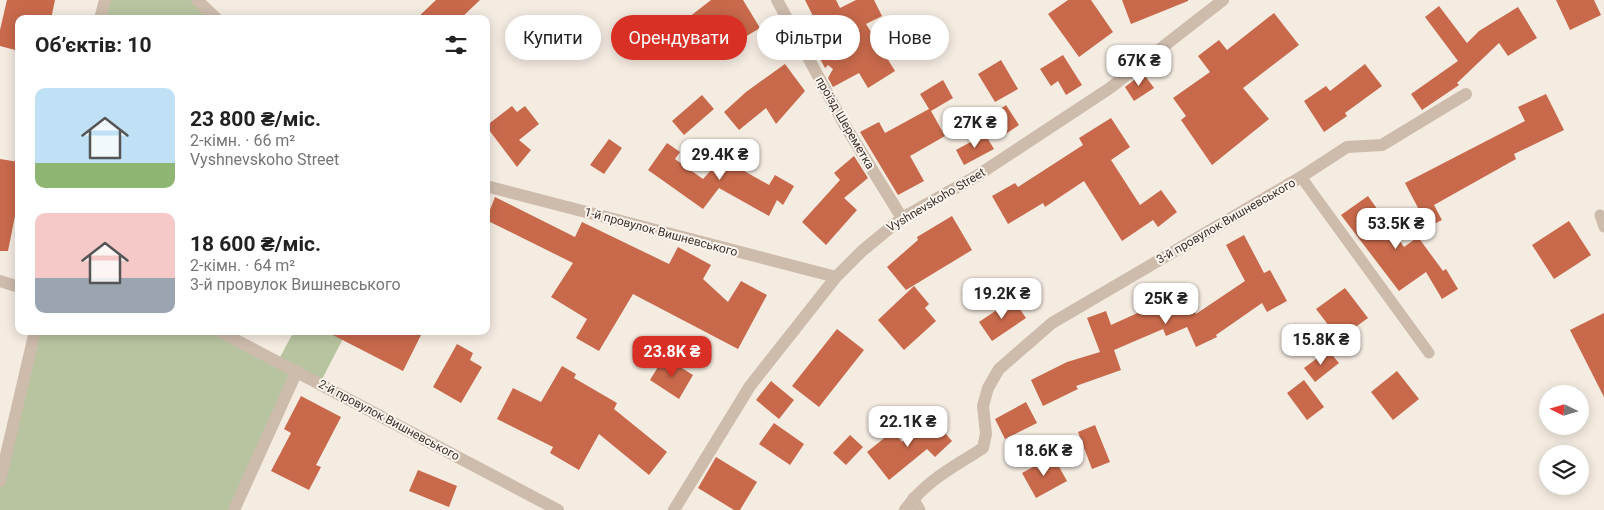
<!DOCTYPE html>
<html lang="uk">
<head>
<meta charset="utf-8">
<style>
	:root { --surface:#fff; --page:#f6f6f6; --text:#222; --muted:#767676; --accent:#d93025 }
	body { margin:0; font-family:Roboto,sans-serif; background:var(--page); color:var(--text); height:100vh; display:flex; flex-direction:column; font-size:19px; white-space:nowrap }
	* { box-sizing:border-box; margin:0 }
	p { font-size:16px; color:var(--muted) }
	.icon { flex:none; width:28px; height:28px; fill:none; stroke:currentColor; stroke-width:2; stroke-linecap:round; stroke-linejoin:round }
	.map { position:relative; flex:1; overflow:hidden }
	.side { position:absolute; left:15px; top:15px; width:475px; height:320px; display:flex; flex-direction:column; background:var(--surface); border-radius:10px; box-shadow:0 2px 12px #0003 }
	.side>* { flex:none }
	.top-card { position:absolute; left:505px; top:15px; width:475px; height:45px; display:flex; gap:10px }
	.needle { width:32px; rotate:275deg }
	.buttons { position:absolute; left:1539px; top:385px; display:grid; gap:10px }
	.buttons a { display:grid; place-items:center; width:50px; height:50px; border-radius:50%; background:var(--surface); box-shadow:0 2px 12px #0003; font-size:25px }
	.price { position:absolute; translate:-50% -42px; padding:0 11px; border-radius:10px; background:#fff; color:#222; font-size:16px; line-height:32px; filter:drop-shadow(0 1px 2px #0008) }
	.price::after { content:''; position:absolute; left:50%; top:30px; width:15px; height:11px; margin-left:-8px; background:inherit; clip-path:polygon(0 0,100% 0,50% 100%) }
	.price.active { background:var(--accent); color:#fff }
	ul { padding:0; list-style:none }
	li { display:flex; align-items:center; gap:15px; height:125px; padding:0 20px }
	li span { display:grid; place-items:center; flex:none; width:140px; height:100px; border-radius:10px; color:#555 }
	li>.icon { margin-inline-start:auto }
	span .icon { width:60px; height:60px; fill:#fffc; stroke-width:1 }
	li b { font-size:21px }
	h2 { display:flex; justify-content:space-between; align-items:center; height:60px; padding:0 20px; font-size:21px }
	.pill { padding:0 18px; border-radius:22px; background:var(--surface); box-shadow:0 2px 12px #0003; font-size:18px; line-height:45px }
	.pill.active { background:var(--accent); color:#fff }
	.map>svg:first-child { display:block }
</style>
</head>
<body>
<div class="map">
<svg width="1604" height="510" viewBox="0 0 1604 510">
	<rect width="100%" height="100%" fill="#f4ebe1"/>
	<path fill="#b8c4a0" d="M106,0h91l20,19h-116z
		M35,331h184l59,30 16,-30h53l-27,52 -22,-12 -64,139h-234v-29z"/>
	<path fill="#c8694b" d="M7,0h48l-4,19h-32v32l-19,-5v-16z
		M436,0h44l-20,19h-44z
		M711,0h32l17,28 -35,21 -12,-20 -23,19 -15,-20z
		M805,0h31l4,8 16,-8h18l8,16 -16,8 29,47 -27,17 -9,-15 -26,14 -5,-9 5,-9 -5,-4 -3,3 -13,-24 12,-6z
		M1068,0h23l22,32 -34,25 -31,-43z
		M1122,0h66v1l-57,23z
		M1556,0h38l7,15 -31,15z
		M1439,6l28,37 12,-12 39,-24 19,31 -29,18 -9,-13 -42,40 2,2 -37,25 -11,-16 47,-33 -33,-44z
		M1274,13l25,32 -56,43 26,31 -57,46 -31,-45 5,-4 -13,-18 37,-26 -12,-16 21,-16 8,10z
		M1063,55l19,30 -16,10 -8,-14 -7,5 -11,-17z
		M1001,60l17,29 -23,13 -17,-28z
		M785,64l20,27 -29,33 -10,-16 -27,22 -15,-18 22,-20z
		M1365,64l17,22 -37,27 2,3 -23,16 -20,-31 22,-15 4,5z
		M1143,73l11,15 -20,13 -9,-14z
		M943,80l10,18 -22,13 14,25 -35,20 14,25 -26,14 -38,-63 19,-10 6,11 44,-24 -9,-15z
		M1546,94l18,36 -50,24 2,5 -82,46 8,15 -14,7 -23,-44 120,-62 -7,-14z
		M702,95l12,14 -30,26 -12,-14z
		M1006,105l13,20 -15,10 -13,-19z
		M512,106l5,6 8,-6 14,18 -20,16 12,10 -14,17 -31,-41z
		M1111,118l19,29 -19,13 29,45 21,-15 16,22 -19,15 -5,-7 -31,21 -38,-60 -39,26 -2,-4 -35,21 -16,-28 23,-13 3,4 65,-42 -4,-7z
		M985,134l9,15 -30,16 -8,-15z
		M609,139l13,9 -18,26 -14,-9z
		M667,143l13,9 -5,7 28,20 30,-33 13,11 -9,10 32,18 6,-10 19,11 -11,19 -6,-5 -8,16 -50,-28 -16,21 -55,-39z
		M854,156l14,22 -24,20 13,12 -31,35 -24,-23 38,-42 -6,-7z
		M0,159l19,3v34l-11,55h-8z
		M1368,196l36,51 14,-10 25,34 3,-2 12,20 -16,10 -16,-27 -27,19 -58,-76z
		M495,197l80,40 7,-15 87,42 9,-17 33,18 -8,14 25,23 13,-21 26,14 -29,54 -105,-55 -34,57 -23,-13 11,-19 -36,-22 22,-34 -87,-43z
		M952,216l20,34 -66,40 -19,-23 31,-27 -1,-3z
		M1569,221l22,34 -37,24 -22,-34z
		M1244,235l20,38 6,-3 17,31 -20,11 -5,-9 -46,32 1,2 -21,10 -9,-20 -21,9 -3,-7 -49,21 7,20 -45,16 2,3 -35,17 -12,-26 36,-18 33,-10 -13,-34 19,-7 5,14 31,-14 1,3 43,-20 10,20 49,-33 -19,-36z
		M914,286l15,18 -4,4 11,13 -32,29 -26,-30z
		M1345,288l23,30 -29,21 -23,-30z
		M1013,299l13,19 -34,23 -13,-19z
		M1604,313v84l-34,-67z
		M837,329l27,21 -45,57 -27,-21z
		M325,331h98l-20,40z
		M457,344l16,9 -3,7 12,7 -21,36 -28,-16z
		M1328,350l11,13 -24,19 -11,-14z
		M664,357l29,18 -14,24 -29,-19z
		M562,366l14,8 -2,4 43,25 -3,6 53,43 -18,23 -50,-41 -20,36 -29,-17 3,-6 -56,-28 16,-31 28,14z
		M1397,371l22,28 -26,21 -22,-28z
		M1304,380l20,27 -17,13 -20,-27z
		M771,381l23,19 -15,19 -23,-19z
		M301,396l40,21 -25,48 5,2 -12,23 -38,-19 20,-38 -7,-4z
		M1026,402l11,21 -32,16 -10,-20z
		M930,416l22,25 -17,16 -8,-8 -38,31 -22,-28 26,-21 9,11z
		M774,423l30,21 -14,21 -31,-21z
		M1095,425l15,37 -18,7 -14,-37z
		M850,435l13,12 -17,18 -13,-12z
		M1053,456l14,25 -31,17 -14,-25z
		M716,457l41,25 -17,28h-6l-36,-22z
		M418,470l39,16 -8,21 -40,-16z"/>
	<g fill="none" stroke-linecap="round" stroke-linejoin="round">
		<path stroke="#cdbbac" stroke-width="11" d="M1301,177l128,176
			M1600,215l4,12
			M913,498l7,12"/>
		<path stroke="#cdbbac" stroke-width="12" d="M197,0l20,19
			M777,0l67,124 58,94
			M100,19l5,-19
			M486,186l350,91
			M0,281l19,6
			M219,331l339,179
			M0,481l35,-150
			M234,510l63,-139
			M674,510l76,-124 86,-109 26,-26 40,-33 73,-41 135,-89 113,-88
			M905,510c21,-30 49,-43 78,-62l3,-14 -3,-28 5,-18 11,-19 53,-46 249,-146 46,-30 35,-2 84,-51"/>
	</g>
	<g text-anchor="middle" dominant-baseline="central" stroke-width="4" stroke-linejoin="round" paint-order="stroke">
		<g font-size="12" fill="#3b302b" stroke="#fbf5ee">
			<text transform="translate(845 123) rotate(60)">проїзд Шереметка</text>
			<text transform="translate(936 200) rotate(-31)">Vyshnevskoho Street</text>
			<text transform="translate(1226 221) rotate(-30)">3-й провулок Вишневського</text>
			<text transform="translate(661 232) rotate(15)">1-й провулок Вишневського</text>
			<text transform="translate(389 420) rotate(28)">2-й провулок Вишневського</text>
		</g>
	</g>
</svg>
<div class="buttons">
<a><svg class="needle" viewBox="-14 -14 28 28"><path d="M0-13l5 13h-10z" fill="#e53935"/><path d="M0 13l5-13h-10z" fill="#767676"/></svg></a>
<a><svg class="icon" aria-label="layers" viewBox="0 0 24 24"><path d="M12 4l9 5-9 5-9-5zM3 14l9 5 9-5"/></svg></a>
</div>
<b class="price" style="left:1139px;top:87px">67K ₴</b>
<b class="price" style="left:975px;top:149px">27K ₴</b>
<b class="price" style="left:720px;top:181px">29.4K ₴</b>
<b class="price" style="left:1396px;top:250px">53.5K ₴</b>
<b class="price" style="left:1002px;top:320px">19.2K ₴</b>
<b class="price" style="left:1166px;top:325px">25K ₴</b>
<b class="price" style="left:1321px;top:366px">15.8K ₴</b>
<b class="price active" style="left:672px;top:378px">23.8K ₴</b>
<b class="price" style="left:908px;top:448px">22.1K ₴</b>
<b class="price" style="left:1044px;top:477px">18.6K ₴</b>
<div class="top-card">
<a class="pill">Купити</a>
<a class="pill active">Орендувати</a>
<a class="pill">Фільтри</a>
<a class="pill">Нове</a>
</div>
<section class="side">
<h2>Об’єктів: 10<svg class="icon" aria-label="filters" viewBox="0 0 24 24"><path d="M4 7h16M4 17h16"/><circle cx="9" cy="7" r="2"/><circle cx="15" cy="17" r="2"/></svg></h2>
<ul>
<li><span style="background:linear-gradient(#bfe0f5 75%,#8fb573 0)"><svg class="icon" aria-label="home" viewBox="0 0 24 24"><path d="M3 11l9-7 9 7M6 9v11h12V9"/></svg></span><div><b>23 800 ₴/міс.</b><p>2-кімн. · 66 m²</p><p>Vyshnevskoho Street</p></div></li>
<li><span style="background:linear-gradient(#f6c9c9 65%,#9aa5b1 0)"><svg class="icon" aria-label="home" viewBox="0 0 24 24"><path d="M3 11l9-7 9 7M6 9v11h12V9"/></svg></span><div><b>18 600 ₴/міс.</b><p>2-кімн. · 64 m²</p><p>3-й провулок Вишневського</p></div></li>
</ul>
</section>
</div>
</body>
</html>
